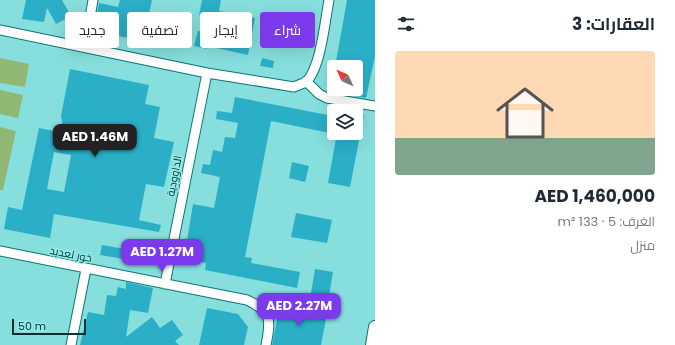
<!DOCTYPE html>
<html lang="ar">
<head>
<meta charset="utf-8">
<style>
	:root { --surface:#fff; --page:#f6f6f7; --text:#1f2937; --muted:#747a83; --line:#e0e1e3; --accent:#7c3aed }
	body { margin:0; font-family:Poppins,Cairo,sans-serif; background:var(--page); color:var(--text); direction:rtl; height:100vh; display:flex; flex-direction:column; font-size:15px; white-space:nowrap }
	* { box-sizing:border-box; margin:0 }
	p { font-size:13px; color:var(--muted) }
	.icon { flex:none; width:22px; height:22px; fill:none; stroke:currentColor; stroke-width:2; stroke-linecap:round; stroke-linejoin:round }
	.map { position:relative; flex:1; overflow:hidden; direction:ltr }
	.drawer { display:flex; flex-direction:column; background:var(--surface); width:300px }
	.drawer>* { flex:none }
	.banner { position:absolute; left:12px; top:12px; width:303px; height:36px; direction:rtl; display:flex; gap:8px }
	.needle { width:26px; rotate:314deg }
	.fabs { position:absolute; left:327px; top:60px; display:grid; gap:8px }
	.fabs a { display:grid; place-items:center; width:36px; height:36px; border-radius:4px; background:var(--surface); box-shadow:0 4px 16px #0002; font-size:20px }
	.scale { position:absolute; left:12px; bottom:10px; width:74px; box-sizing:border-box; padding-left:4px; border:2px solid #083130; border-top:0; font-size:11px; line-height:14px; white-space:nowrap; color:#083130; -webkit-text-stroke:3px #93ece9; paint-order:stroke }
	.price { position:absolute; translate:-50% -34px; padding:0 9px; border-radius:8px; background:var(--accent); color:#fff; font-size:13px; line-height:26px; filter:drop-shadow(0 1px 2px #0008) }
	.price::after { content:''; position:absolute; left:50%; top:24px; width:12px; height:9px; margin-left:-6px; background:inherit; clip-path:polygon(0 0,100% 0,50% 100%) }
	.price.current { background:#222; color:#fff }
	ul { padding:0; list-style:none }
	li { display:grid; align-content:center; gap:8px; height:212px; padding:0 20px }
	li+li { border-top:1px solid var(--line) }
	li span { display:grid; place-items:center; height:124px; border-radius:4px; color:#555 }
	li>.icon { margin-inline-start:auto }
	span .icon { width:72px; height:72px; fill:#fffc; stroke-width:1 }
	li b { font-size:17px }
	h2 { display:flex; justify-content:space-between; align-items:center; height:48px; padding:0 20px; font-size:17px }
	.tag { padding:0 14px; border-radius:4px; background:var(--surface); box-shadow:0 4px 16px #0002; font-size:14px; line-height:36px }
	.tag.current { background:var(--accent); color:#fff }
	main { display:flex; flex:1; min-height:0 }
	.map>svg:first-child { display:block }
</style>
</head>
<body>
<main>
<section class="drawer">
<h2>العقارات: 3<svg class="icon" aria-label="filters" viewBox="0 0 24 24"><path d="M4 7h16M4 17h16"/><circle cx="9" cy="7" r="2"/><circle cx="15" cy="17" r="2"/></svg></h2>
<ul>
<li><span style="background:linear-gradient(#ffd9b3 70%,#7fa58c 0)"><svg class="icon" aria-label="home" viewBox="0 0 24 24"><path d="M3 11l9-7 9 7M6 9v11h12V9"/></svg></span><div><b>AED 1,460,000</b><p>الغرف: 5 · 133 m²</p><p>منزل</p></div></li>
</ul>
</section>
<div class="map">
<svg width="375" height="345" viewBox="0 0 375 345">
	<rect width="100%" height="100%" fill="#86dfdc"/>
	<path fill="#91b775" d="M0,58l29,6 -4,23 -25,-4z
		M0,90l23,5 -5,23 -18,-4z
		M0,127l16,4 -13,59h-3z"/>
	<path fill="#2aafc7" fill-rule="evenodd" d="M26,0h36l9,16 -15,8 -9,-16 -3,14 -22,-3z
		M120,0h32l-9,41 -34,-7 -7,-9 2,-9 -7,-1 2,-12 19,4z
		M202,0h19l-2,11 36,7 -7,37 -41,-9v3l-13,-3 4,-15 14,3 3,-16 -16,-3z
		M347,0h28v56l-9,42 -30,-6v-3h20v-22h-21z
		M262,58l12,3 -1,7 -13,-2z
		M70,69l79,16 -4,19 15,3 -6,31 20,4 -10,45 -18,-3 -7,36 22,5 -2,7 -105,-18 -4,24 -46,-9 4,-22 14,3 17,-82 25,5 -3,-17zM54,152l17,3 -7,37 -17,-3z
		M235,97l98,19 -3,17 -59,-12 -26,136 7,1 -1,5 49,9 -3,16 -92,-18 1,-7 -22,-4 9,-55 21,4 6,-31 -19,-4 2,-9 7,1 3,-15 9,2 3,-15 10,1 3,-15 -22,-4 1,-8 15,2z
		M356,114l8,1 -14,72 -22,-4 9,-50h19z
		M292,162l17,4 -4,16 -16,-4z
		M296,213l36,7 -5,23 -36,-6z
		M102,245l40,7 -1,10 -41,-7z
		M315,269l18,3 -4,24 -18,-3z
		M126,282l27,6 -5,25 -18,-3 -4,27 26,-20 8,11 12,-8 11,15 -8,6 4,4h-99l8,-33 16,3 3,-20 9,1 2,-9 8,2z
		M280,305l47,9 -6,31h-49z
		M207,308l31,6 10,13 -4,18h-45z"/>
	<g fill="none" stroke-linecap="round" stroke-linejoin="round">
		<g stroke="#077674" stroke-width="11">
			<path id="street" d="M0,30l207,43 87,14c4,-2 8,-3 12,-5 15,-14 19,-62 23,-82
				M85,47l8,-47
				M306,81l13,13 8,4 48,8
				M0,251l247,49c25,12 24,20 19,45
				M165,284l42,-211
				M71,345l15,-76"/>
		</g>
		<g stroke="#077674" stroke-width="14">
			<path id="secondary" d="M372,345l3,-18"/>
		</g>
		<use href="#street" stroke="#fff" stroke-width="9"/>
		<use href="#secondary" stroke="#fff" stroke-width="12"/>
	</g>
	<g text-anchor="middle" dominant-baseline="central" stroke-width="3" stroke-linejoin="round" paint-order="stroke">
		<g font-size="11" fill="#083130" stroke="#93ece9">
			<text transform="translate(174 176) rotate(-79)">الداوودية</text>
			<text transform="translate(71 254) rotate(11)">خور لعديد</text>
		</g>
	</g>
</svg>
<div class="fabs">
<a><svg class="needle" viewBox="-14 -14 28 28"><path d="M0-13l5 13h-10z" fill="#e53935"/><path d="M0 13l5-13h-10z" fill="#747a83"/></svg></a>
<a><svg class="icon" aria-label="layers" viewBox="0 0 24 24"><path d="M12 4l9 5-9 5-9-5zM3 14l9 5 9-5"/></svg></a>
</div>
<div class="scale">50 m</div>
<b class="price current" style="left:95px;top:158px">AED 1.46M</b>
<b class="price" style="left:162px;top:273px">AED 1.27M</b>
<b class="price" style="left:299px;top:327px">AED 2.27M</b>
<div class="banner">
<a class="tag current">شراء</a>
<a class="tag">إيجار</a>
<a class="tag">تصفية</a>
<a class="tag">جديد</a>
</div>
</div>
</main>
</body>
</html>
